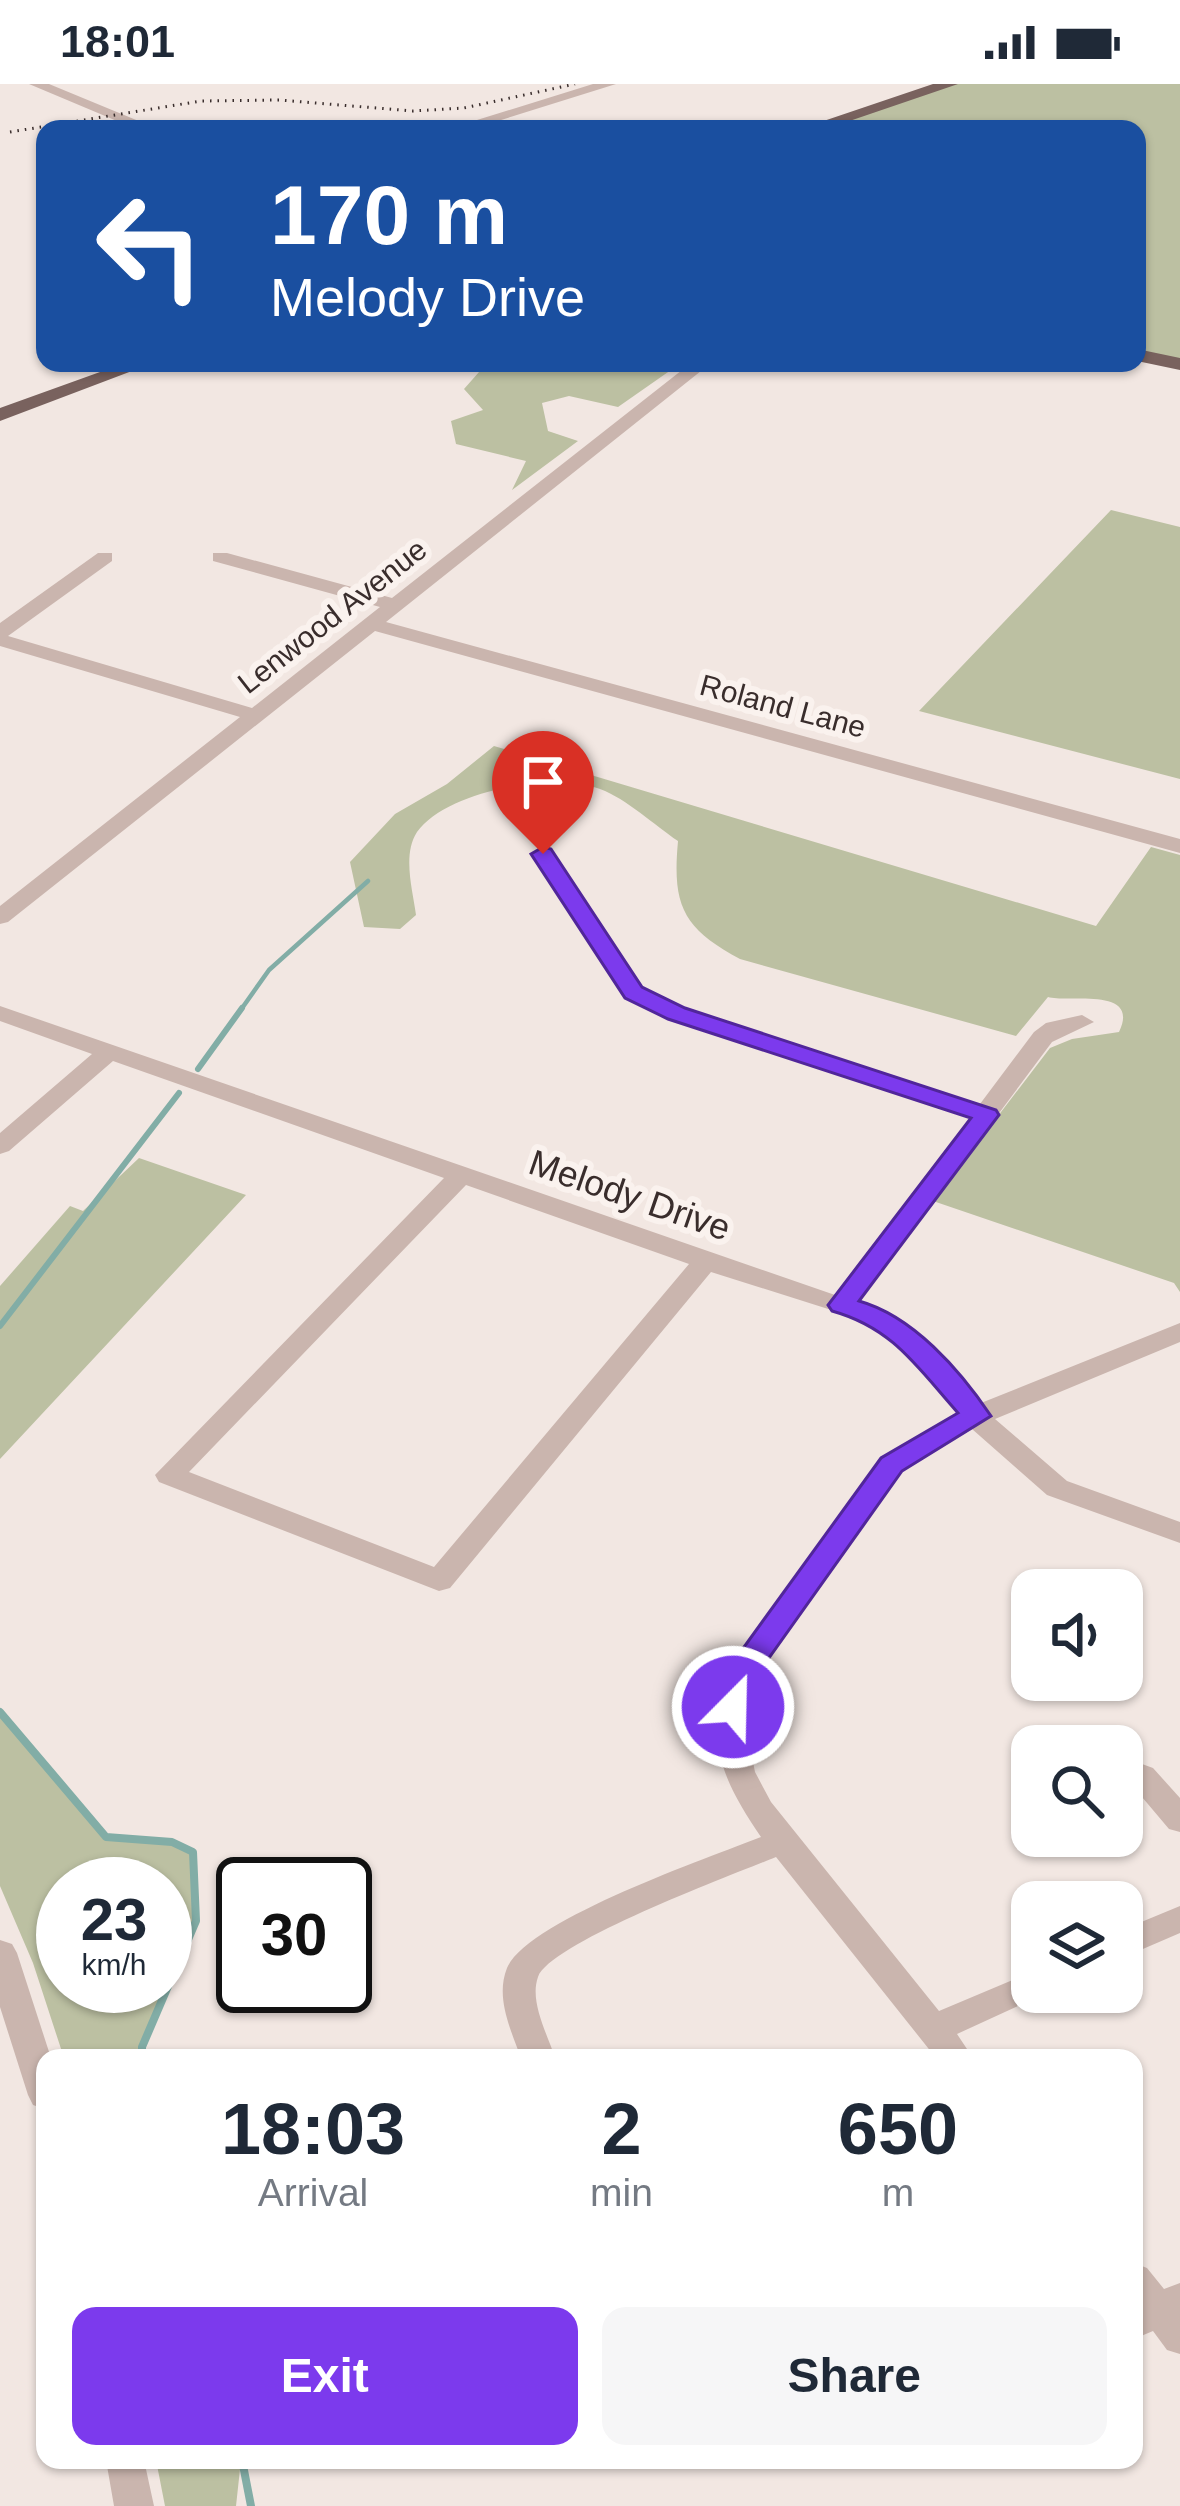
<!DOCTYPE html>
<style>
:root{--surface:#fff;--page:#f6f6f7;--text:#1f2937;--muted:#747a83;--accent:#7c3aed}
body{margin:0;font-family:Arial,sans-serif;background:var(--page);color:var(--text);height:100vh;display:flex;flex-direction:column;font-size:45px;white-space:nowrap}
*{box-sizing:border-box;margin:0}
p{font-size:39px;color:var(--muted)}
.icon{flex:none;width:66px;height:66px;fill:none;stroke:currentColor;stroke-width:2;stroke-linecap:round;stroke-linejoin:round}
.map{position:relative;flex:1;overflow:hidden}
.side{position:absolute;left:36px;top:1965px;width:1107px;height:420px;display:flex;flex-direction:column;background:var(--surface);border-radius:24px;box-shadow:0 3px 9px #0004}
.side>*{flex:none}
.top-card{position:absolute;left:36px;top:36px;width:1110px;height:252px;border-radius:24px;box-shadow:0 3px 9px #0004;background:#1a4fa0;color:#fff;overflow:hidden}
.tools{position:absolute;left:1011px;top:1485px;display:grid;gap:24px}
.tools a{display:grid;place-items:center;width:132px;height:132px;border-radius:24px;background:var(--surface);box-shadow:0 3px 9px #0004;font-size:60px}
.speed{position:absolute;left:36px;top:1773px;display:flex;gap:24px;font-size:60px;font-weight:700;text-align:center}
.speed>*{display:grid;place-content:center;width:156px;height:156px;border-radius:50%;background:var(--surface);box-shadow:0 3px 9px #0004;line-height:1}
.speed small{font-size:30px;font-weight:400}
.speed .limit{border:6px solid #111;border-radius:18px;background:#fff;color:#111}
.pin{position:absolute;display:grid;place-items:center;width:102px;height:102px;color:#fff;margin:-123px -51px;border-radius:50% 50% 50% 0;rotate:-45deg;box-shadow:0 0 12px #0007}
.pin .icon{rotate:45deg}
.me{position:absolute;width:132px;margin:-66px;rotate:23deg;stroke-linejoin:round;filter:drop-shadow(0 0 9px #0008)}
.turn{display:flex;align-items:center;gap:42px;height:252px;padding:0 36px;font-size:54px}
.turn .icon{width:156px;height:156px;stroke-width:2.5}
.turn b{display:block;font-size:84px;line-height:102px}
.eta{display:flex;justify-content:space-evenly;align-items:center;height:204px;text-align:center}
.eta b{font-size:72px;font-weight:800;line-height:84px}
.cta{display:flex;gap:24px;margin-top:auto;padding:24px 36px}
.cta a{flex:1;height:138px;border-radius:24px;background:var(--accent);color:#fff;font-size:48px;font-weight:800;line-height:138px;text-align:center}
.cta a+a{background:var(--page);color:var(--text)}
.status{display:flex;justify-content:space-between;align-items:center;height:84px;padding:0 60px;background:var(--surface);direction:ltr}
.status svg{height:33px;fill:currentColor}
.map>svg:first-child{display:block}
.green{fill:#bcc0a2;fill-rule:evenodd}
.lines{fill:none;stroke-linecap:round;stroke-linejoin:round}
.stream-far2{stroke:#82ada6;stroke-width:4.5}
.stream-far1{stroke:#82ada6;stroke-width:6}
.stream{stroke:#82ada6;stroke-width:8}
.minor{fill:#cab5ae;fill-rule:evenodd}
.major{fill:#79625e;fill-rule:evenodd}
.rail{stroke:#392d2c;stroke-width:3;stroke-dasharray:1.5 6;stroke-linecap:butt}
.route{fill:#7c3aed;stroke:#51269a;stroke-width:3}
.labels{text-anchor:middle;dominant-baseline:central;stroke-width:12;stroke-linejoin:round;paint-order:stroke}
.far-street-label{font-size:30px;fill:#392d2c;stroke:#faf2ee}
.street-label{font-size:36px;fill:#392d2c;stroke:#faf2ee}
</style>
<div class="status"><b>18:01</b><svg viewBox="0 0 49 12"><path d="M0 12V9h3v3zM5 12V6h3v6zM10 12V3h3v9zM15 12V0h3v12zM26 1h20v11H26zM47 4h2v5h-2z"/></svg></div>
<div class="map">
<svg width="1180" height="2422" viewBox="0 0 1180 2422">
<rect width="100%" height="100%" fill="#f2e7e2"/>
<path class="green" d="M950,0h230v280l-43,-9v-226h-328z
M487,279h194l-63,44 -49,-11 -27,7 6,28 30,10 -66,49 14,-29 -70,-17 -5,-23 32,-11 -19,-21z
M1111,426l69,17v252l-261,-68z
M494,662l602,180 55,-79 29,8v437l-6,-9 -241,-82 117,-153 22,-9 47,-7c22,-46 -51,-29 -71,-35l-32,39 -276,-77c-57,-31 -68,-53 -62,-118 -24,-16 -51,-42 -78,-52 -46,-17 -153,1 -183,43 -15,23 -4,59 -1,83l-16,14 -36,-2 -14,-65 45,-48 52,-30z
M139,1074l107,37 -246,264v-173l70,-80 13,5z
M0,1628l106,125 66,5 21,10 3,69 -54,126v11h-78l-31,-95 -33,-77zM165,1800v102h-102v-102z
M156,2376h85l-5,46h-71z"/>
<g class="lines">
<path class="stream-far2" d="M240,927l29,-41 99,-89"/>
<path class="stream-far1" d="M198,985l44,-61
M0,1242l179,-233"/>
<path class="stream" d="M0,1628l106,125 66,5 21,10 3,69 -54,126v11
M242,2376l9,46"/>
<path class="minor" d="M29,0h20l109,45h-22z
M593,0h23l-144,45h-24z
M691,279h20l-325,259 794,217v14l-805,-222 -367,291 -8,2v-18l240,-189 -240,-71v-23l98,-70h14v8l-104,75 244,72 128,-101 -167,-46v-8h14l165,45z
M543,762l8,2 91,139 44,21 294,96 54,-72 12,-9 36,-8 12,7 -42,20 -193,259c54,16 85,62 122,102l199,-80v19l-185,77 72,62 113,41v21l-133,-48 -75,-66 -71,43 -133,188 -14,29 -8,38 9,45 16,30 168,209 93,-39v20l12,2 -87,40 16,24h-37l-160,-201c-41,17 -225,85 -238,120 -9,25 10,58 17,81h-34c-10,-28 -26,-60 -14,-90 21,-48 201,-110 254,-131 -48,-70 -61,-114 -17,-190l137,-189 77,-45 -69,-77 -23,-15 -155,-49 -261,316 -11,3 -280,-109 -4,-7 289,-297 -331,-117 -104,90 -9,3v-21l92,-79 -92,-33v-15l835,289 135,-177 -302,-100 -43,-21 -93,-144zM466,1101l223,79 -255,303 -245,-95z
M1142,1680l11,4 27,30v34l-11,-3 -38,-45 -5,-8 5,-8z
M1180,1822v27l-58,25v-28z
M0,1856l12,4 5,9 34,105h-6v51l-12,-4 -5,-10 -28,-88z
M1134,2179l13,5 17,21 16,-6v71l-13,-4 -14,-19 -19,8z
M106,2376h38l10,46h-40z"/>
<path class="major" d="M933,0h25l-132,45h-26z
M1137,265l43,9v12l-43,-9z
M125,279h28l-153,58v-13z"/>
<path class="rail" d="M10,48l191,-31 78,-1 134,11 51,-3 111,-24"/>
</g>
<path class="route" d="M543,763l8,2 91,138 43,21 311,102 3,5 -140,186c54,15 101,69 132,115l-89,55 -133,187 -25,57h-22l-5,-8 27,-60 137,-189 77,-45c-41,-46 -65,-85 -126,-102l-4,-6 143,-187 -303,-99 -43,-21 -94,-144z"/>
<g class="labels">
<g class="far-street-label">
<text transform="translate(332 532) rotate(-38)">Lenwood Avenue</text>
<text transform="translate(783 622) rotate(15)">Roland Lane</text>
</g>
<g class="street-label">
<text transform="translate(630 1111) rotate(19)">Melody Drive</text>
</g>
</g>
</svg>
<div class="tools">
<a><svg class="icon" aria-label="sound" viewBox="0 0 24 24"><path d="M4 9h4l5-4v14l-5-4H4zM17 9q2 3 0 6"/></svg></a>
<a><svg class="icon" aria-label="search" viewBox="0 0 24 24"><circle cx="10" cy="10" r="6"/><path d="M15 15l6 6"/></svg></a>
<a><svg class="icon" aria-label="layers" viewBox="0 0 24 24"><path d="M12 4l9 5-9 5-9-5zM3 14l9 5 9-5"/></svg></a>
</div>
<div class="speed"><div>23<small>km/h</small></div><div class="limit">30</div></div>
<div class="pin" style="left:543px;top:770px;background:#d93025"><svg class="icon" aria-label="arrive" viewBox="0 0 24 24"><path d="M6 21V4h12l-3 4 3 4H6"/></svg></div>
<svg class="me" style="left:733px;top:1623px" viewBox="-20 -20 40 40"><circle r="17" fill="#7c3aed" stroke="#fff" stroke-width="3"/><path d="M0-11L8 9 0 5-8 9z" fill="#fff"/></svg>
<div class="top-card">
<div class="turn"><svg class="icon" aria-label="left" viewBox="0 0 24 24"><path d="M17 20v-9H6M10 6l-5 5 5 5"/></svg><div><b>170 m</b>Melody Drive</div></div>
</div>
<section class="side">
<div class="eta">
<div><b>18:03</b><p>Arrival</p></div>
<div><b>2</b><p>min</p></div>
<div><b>650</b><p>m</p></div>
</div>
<div class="cta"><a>Exit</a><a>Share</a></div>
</section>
</div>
